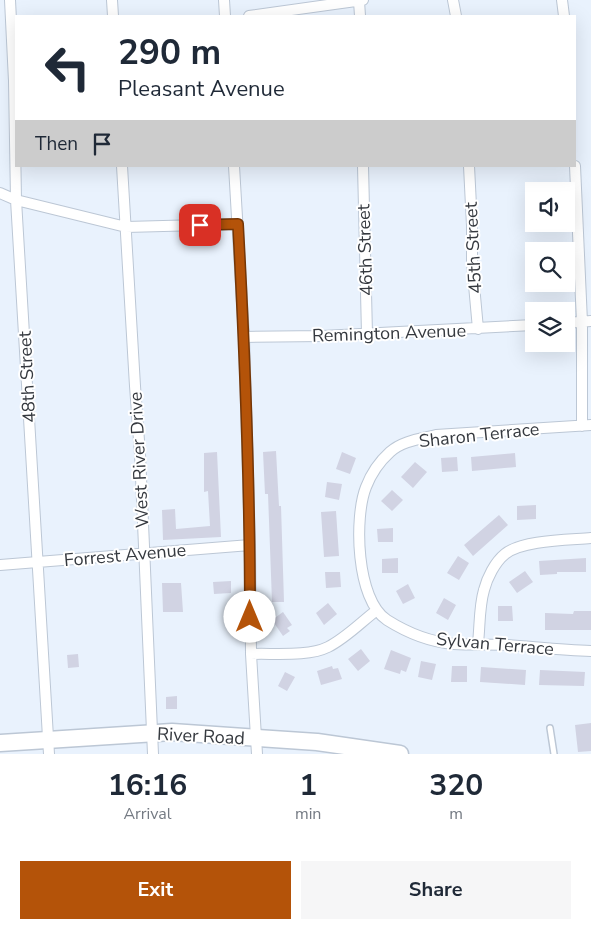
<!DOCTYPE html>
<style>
:root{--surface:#fff;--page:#f6f6f7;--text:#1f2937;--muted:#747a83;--accent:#b45309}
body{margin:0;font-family:"Nunito Sans",sans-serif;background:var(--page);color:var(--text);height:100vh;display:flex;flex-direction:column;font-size:19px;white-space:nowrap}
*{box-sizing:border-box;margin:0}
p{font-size:16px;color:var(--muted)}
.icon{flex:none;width:28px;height:28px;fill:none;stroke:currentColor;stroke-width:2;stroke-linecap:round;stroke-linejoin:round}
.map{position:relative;height:754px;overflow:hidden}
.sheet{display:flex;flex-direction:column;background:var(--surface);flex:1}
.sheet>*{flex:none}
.hud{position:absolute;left:15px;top:15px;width:561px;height:152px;border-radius:0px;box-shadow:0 5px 20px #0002;background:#fff;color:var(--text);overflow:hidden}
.buttons{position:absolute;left:525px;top:182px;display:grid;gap:10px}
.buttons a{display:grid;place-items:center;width:50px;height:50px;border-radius:0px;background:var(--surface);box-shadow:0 5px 20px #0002;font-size:25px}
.pin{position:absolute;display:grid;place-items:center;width:42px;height:42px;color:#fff;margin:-21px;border-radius:10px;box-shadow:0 2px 8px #0006}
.me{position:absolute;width:55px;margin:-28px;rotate:0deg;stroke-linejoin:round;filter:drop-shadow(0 0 4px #0008)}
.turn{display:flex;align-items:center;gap:18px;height:105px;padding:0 20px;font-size:22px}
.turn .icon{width:65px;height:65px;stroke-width:2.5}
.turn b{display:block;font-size:35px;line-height:42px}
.then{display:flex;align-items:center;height:48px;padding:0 20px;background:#0003;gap:10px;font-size:19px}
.eta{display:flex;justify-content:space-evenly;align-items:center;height:85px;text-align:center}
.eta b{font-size:30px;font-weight:700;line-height:35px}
.button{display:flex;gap:10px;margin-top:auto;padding:10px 20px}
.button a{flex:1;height:58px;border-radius:0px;background:var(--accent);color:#fff;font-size:20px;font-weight:700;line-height:58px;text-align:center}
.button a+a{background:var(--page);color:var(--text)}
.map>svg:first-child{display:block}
.building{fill:#d1d3e3}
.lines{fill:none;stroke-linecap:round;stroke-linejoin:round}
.service-casing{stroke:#bcc7d5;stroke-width:8}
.minor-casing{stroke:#bcc7d5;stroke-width:12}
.primary-casing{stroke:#bcc7d5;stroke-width:19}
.service{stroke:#fff;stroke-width:5}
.minor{stroke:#fff;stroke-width:10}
.primary{stroke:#fff;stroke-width:16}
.route-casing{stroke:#753606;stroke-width:12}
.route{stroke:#b45309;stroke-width:9}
.labels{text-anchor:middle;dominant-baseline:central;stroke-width:4;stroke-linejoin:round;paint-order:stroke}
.street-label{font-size:18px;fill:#35393f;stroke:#fff}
</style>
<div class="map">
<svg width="591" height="754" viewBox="0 0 591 754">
<rect width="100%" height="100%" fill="#e9f2fd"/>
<path class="building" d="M276,451l3,55h2l3,96h-12l-4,-108h-3l-2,-42z
M217,452l4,85 -58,3 -1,-30 13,-1 1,20 34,-3 -2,-35 -4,1v-39z
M342,452l14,6 -6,16 -14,-5z
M515,453l1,14 -44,4 -1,-14z
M457,457l1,14 -16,1 -1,-14z
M415,462l12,10 -14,16 -12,-11z
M327,482l15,2 -3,16 -14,-3z
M392,490l11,10 -11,11 -11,-10z
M536,505v14l-19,1v-14z
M336,511l3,45 -15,1 -3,-45z
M499,515l9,10 -35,31 -9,-11z
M393,528v14h-15l-1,-13z
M458,556l11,7 -10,17 -12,-7z
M398,558v15h-16v-14z
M586,558v14h-29v2l-17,1 -1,-14z
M525,571l8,11 -16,11 -8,-11z
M325,572h15l1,15 -15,1z
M231,581v12l-17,1 -1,-12z
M162,583h19l2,29h-20z
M408,584l7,14 -12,6 -7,-13z
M444,598l12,7 -8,15 -12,-7z
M328,603l9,11 -13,11 -8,-12z
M498,606h14l1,15h-15z
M574,611h17v19h-46v-17l28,1z
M283,612l9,13 -5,3 3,3 -7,5 -11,-16z
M361,649l9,12 -12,10 -10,-12z
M391,650l20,8 -5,14 -5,-2 -1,4 -16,-5z
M78,654l1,13 -11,1 -1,-13z
M421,661l15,3 -4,16 -14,-3z
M332,666l1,3 5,-1 4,11 -21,6 -4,-14z
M452,666h15v16h-16z
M481,667l45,3 -1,15 -45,-3z
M540,670l45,2 -1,14 -45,-1z
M285,672l10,5 -8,14 -9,-5z
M177,696v13h-11v-12z
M591,723v28l-13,1 -3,-27z"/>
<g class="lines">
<g class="service-casing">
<path id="service" d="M550,728l4,26"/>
</g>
<g class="minor-casing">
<path id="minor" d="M10,0l4,81 2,119 33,554
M112,0l1,16
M224,0l1,16
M453,0l3,16
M562,0l2,16
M359,1l1,15
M249,16l114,-16
M122,166l13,220 5,68 13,300
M234,166l10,171 6,208 1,109 6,100
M363,166l4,168
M469,166l3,60v37l6,66
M575,166l7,156v104
M0,193l16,7 110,27 112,-3
M566,323l25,-2
M244,337l78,-1 212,-11
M591,425l-155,10c-16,4 -34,6 -46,17 -10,9 -19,22 -24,35 -12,30 -10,113 21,133 19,12 43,22 67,24 18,1 36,0 53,1 28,2 56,5 84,6
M0,565l250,-20
M478,643c2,-17 1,-36 6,-53 3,-12 11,-28 21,-36 17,-14 64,-14 86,-16
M251,654c22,-1 57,3 77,-7 18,-9 33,-25 49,-37"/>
</g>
<g class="primary-casing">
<path id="primary" d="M0,743l172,-11 145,10 83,12"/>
</g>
<use href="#service" class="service"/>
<use href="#minor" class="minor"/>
<use href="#primary" class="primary"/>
</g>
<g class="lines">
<g class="route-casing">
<path id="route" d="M200,225l38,-1c7,131 12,262 12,393"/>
</g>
<use href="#route" class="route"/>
</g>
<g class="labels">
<g class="street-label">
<text transform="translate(473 248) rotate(-93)">45th Street</text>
<text transform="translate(365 250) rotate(-92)">46th Street</text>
<text transform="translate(389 333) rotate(-2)">Remington Avenue</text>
<text transform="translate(27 377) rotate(-93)">48th Street</text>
<text transform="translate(479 435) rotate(-6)">Sharon Terrace</text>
<text transform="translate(139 460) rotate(-93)">West River Drive</text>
<text transform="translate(125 555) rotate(-5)">Forrest Avenue</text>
<text transform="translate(495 644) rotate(5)">Sylvan Terrace</text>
<text transform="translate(201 736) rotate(3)">River Road</text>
</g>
</g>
</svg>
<div class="buttons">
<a><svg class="icon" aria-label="sound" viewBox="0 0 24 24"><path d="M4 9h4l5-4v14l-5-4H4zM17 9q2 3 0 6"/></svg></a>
<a><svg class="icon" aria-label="search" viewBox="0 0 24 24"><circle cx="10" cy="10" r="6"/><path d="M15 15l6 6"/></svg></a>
<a><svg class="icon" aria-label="layers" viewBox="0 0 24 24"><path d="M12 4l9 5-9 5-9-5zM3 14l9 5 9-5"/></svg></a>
</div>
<div class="pin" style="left:200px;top:225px;background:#d93025"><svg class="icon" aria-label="arrive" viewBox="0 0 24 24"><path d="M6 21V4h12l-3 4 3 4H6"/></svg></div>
<svg class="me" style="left:250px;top:617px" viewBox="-20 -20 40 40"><circle r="19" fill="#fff"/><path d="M0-13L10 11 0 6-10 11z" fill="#b45309"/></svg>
<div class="hud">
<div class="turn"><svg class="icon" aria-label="left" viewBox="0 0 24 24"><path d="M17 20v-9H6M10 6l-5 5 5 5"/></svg><div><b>290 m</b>Pleasant Avenue</div></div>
<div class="then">Then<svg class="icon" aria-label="arrive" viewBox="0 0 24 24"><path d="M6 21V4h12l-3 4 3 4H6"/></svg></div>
</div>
</div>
<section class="sheet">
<div class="eta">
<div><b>16:16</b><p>Arrival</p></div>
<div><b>1</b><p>min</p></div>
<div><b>320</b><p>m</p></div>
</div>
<div class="button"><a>Exit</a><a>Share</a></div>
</section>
